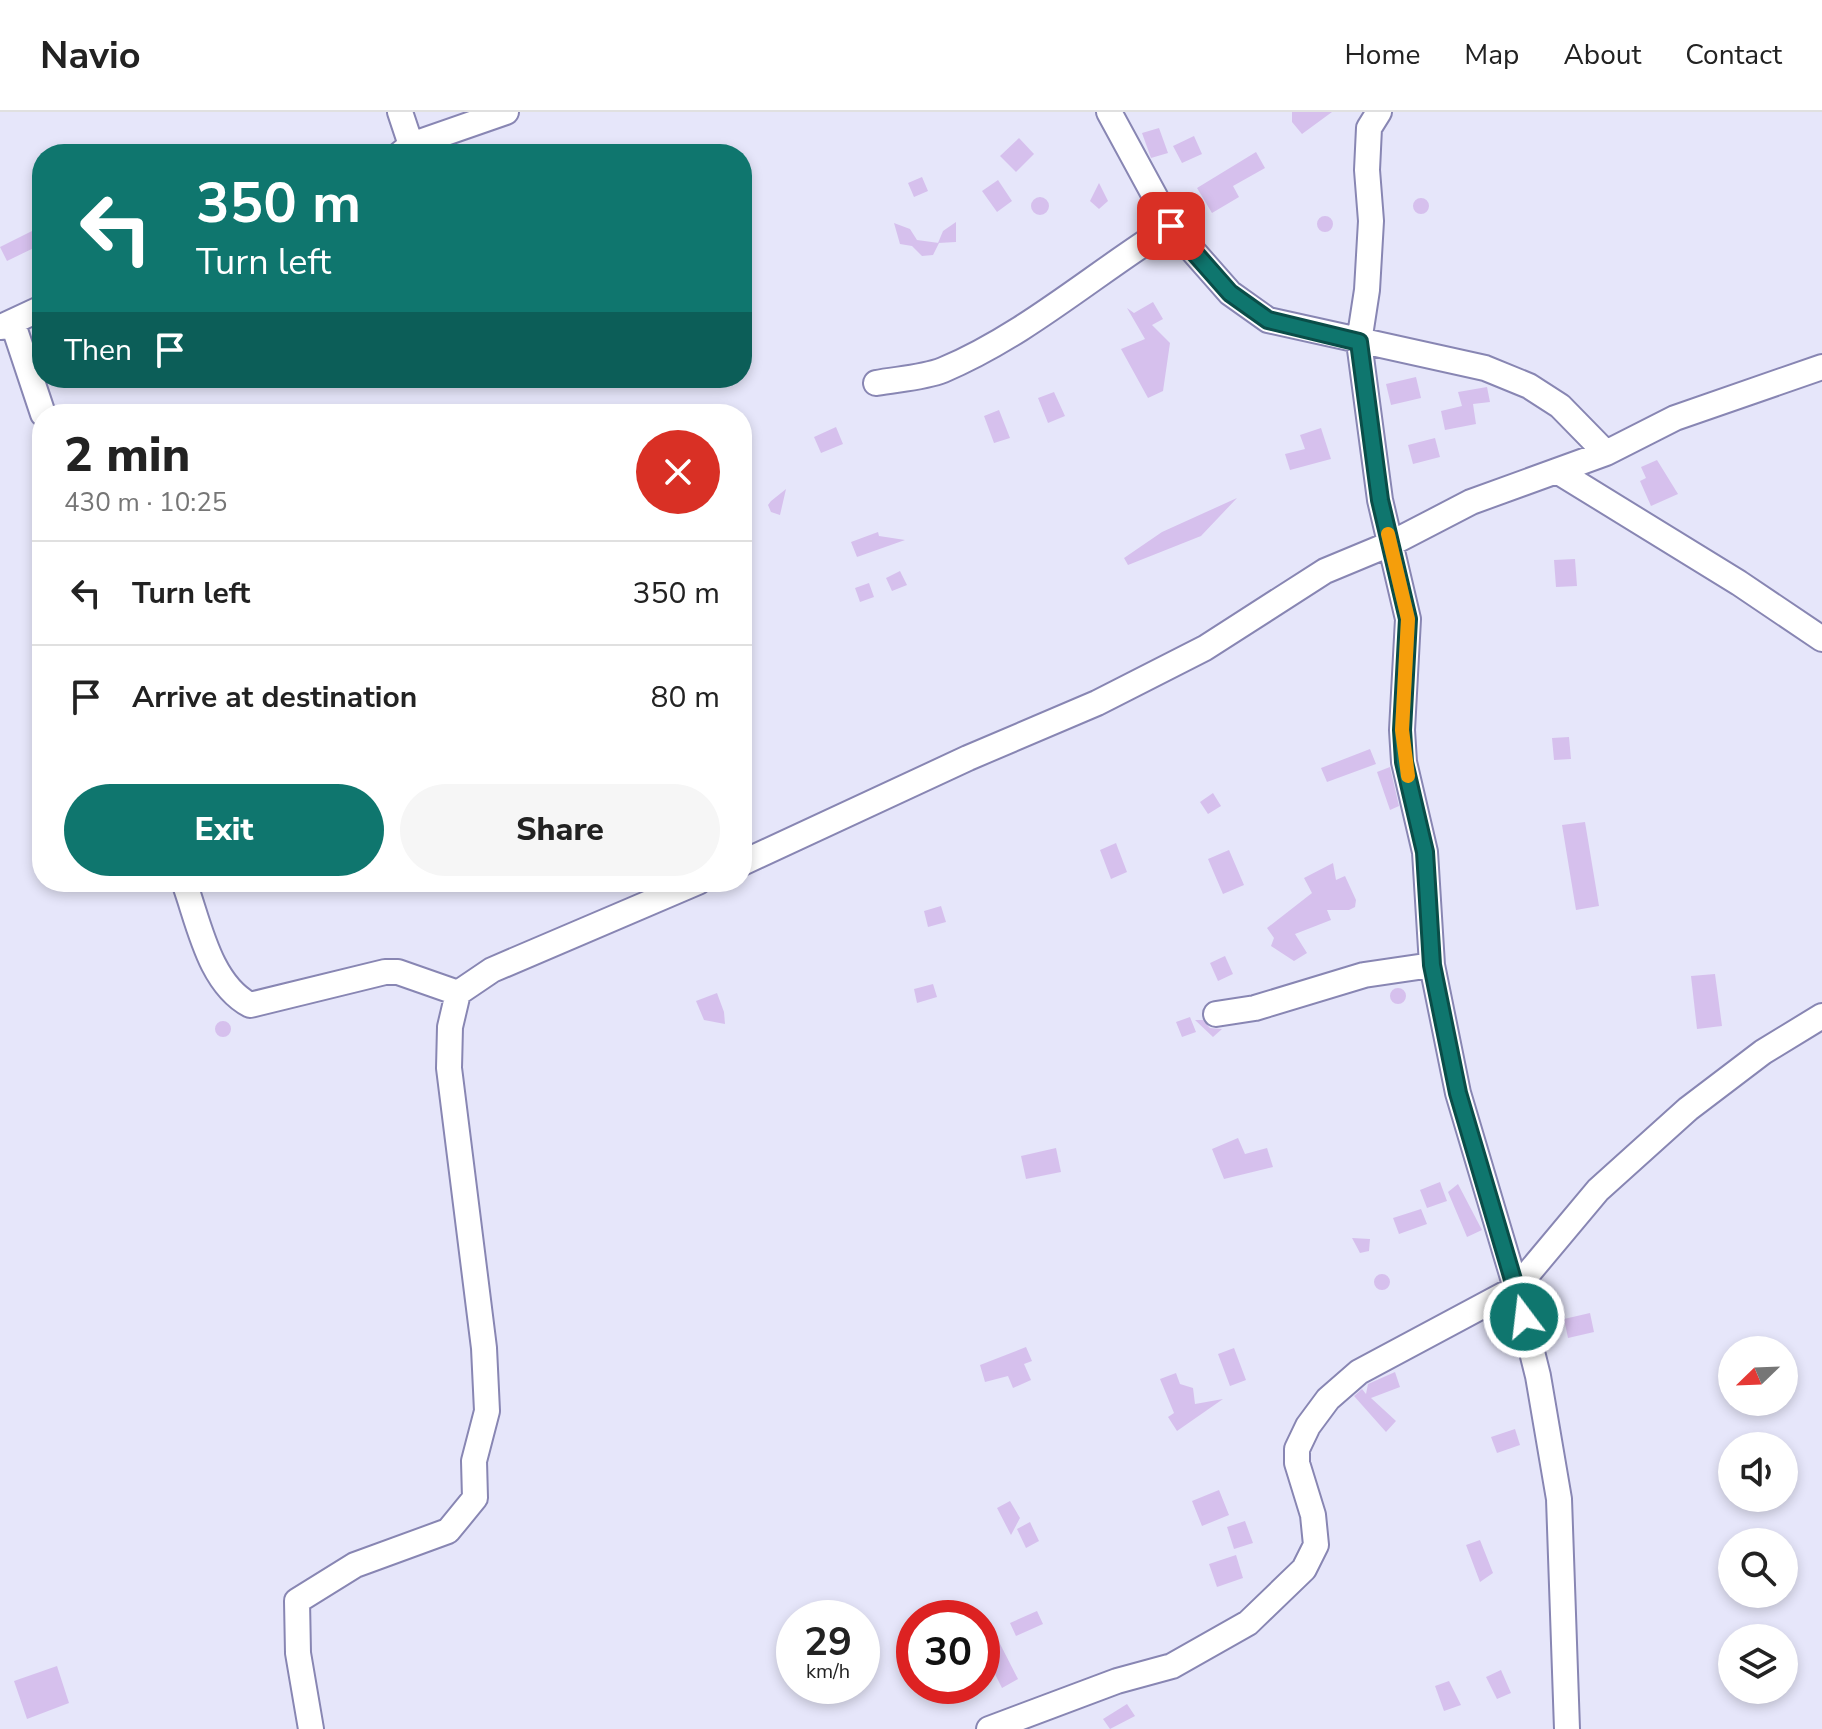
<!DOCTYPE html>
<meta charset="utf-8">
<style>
:root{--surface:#fff;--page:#f6f6f6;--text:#222;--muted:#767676;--line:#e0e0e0;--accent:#0f766e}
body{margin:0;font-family:"Nunito Sans",sans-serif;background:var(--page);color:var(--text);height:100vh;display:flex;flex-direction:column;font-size:30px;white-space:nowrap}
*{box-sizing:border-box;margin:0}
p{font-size:26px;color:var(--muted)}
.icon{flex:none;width:44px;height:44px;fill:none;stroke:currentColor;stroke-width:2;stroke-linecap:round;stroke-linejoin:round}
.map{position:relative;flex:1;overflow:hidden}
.panel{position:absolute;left:32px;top:292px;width:720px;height:488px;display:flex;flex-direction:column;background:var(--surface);border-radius:32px;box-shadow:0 4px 12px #0003}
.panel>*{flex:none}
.guide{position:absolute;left:32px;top:32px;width:720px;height:244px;border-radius:32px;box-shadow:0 4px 12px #0003;background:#0f766e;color:#fff;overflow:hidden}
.needle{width:52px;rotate:247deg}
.fabs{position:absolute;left:1718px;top:1224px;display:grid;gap:16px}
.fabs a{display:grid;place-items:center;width:80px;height:80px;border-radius:50%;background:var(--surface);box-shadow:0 4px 12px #0003;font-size:40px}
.speed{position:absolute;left:776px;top:1488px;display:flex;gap:16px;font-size:40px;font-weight:700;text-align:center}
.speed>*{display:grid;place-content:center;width:104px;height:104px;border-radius:50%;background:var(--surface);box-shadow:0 4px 12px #0003;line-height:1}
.speed small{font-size:20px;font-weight:400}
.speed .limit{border:12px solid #d22;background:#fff;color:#111}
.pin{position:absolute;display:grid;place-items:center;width:68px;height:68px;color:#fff;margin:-34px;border-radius:16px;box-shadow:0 4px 12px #0006}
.me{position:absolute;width:88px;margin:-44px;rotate:345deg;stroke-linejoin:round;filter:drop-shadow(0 0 6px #0008)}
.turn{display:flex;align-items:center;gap:28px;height:168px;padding:0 32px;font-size:36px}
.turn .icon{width:104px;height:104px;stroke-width:2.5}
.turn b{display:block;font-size:56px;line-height:68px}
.then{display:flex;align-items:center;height:76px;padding:0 32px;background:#0003;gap:16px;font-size:30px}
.round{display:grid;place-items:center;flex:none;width:84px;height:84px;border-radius:42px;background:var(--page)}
.headline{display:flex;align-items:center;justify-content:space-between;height:136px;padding:0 32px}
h1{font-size:48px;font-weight:800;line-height:60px}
.cta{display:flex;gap:16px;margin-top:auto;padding:16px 32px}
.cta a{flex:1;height:92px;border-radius:48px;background:var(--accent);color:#fff;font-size:32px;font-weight:800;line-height:92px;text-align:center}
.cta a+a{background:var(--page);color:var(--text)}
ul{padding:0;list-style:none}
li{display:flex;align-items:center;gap:24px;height:104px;padding:0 32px;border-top:2px solid var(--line)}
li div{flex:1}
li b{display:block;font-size:30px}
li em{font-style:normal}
header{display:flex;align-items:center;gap:48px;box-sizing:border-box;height:112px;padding:0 40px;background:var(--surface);border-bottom:2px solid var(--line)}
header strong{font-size:38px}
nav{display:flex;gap:44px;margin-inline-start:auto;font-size:28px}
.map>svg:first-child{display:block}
.building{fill:#d6c0ed}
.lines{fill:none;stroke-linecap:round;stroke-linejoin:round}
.minor-casing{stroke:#8886b3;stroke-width:28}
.minor{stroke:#fff;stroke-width:24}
.route-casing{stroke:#0a4d48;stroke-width:20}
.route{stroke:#0f766e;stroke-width:14}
.slow{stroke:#f59e0b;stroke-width:14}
</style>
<header>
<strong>Navio</strong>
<nav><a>Home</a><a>Map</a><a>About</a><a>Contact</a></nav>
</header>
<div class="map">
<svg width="1822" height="1617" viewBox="0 0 1822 1617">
<rect width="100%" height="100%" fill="#e6e6fa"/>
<path class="building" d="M1292,0h40l-30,22 -10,-12z
M1159,16l9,25 -17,5 -9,-25z
M1194,24l8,18 -20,9 -9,-17z
M1019,26l15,16 -18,18 -16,-16z
M1256,40l9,16 -32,18 6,11 -27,16 -15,-25z
M922,65l6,14 -14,6 -6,-14z
M998,68l14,21 -15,11 -15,-21z
M1099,71l9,18 -9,8 -9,-8z
M1031 94a9 9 0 1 1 18 0a9 9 0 1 1-18 0Z
M1413 94a8 8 0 1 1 16 0a8 8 0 1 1-16 0Z
M1317 112a8 8 0 1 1 16 0a8 8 0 1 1-16 0Z
M956,110v20l-18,1 5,-12z
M894,111l16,6 7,11 22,3 -6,12 -11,1 -10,-10 -12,-2z
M42,114v18l-35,17 -7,-14z
M1153,190l10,17 -11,6 18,18 -7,48 -15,7 -27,-49 24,-10 -18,-31 7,5z
M1416,265l5,21 -30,7 -5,-21z
M1487,275l3,15 -17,2 3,20 -31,6 -4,-19 21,-5 -4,-14z
M1054,280l11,24 -17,7 -10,-25z
M999,298l11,28 -16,5 -10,-27z
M836,315l7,17 -22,9 -7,-16z
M1321,316l10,31 -41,11 -5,-16 20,-5 -5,-14z
M1435,326l5,19 -27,7 -5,-19z
M1657,348l21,34 -27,12 -11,-25 6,-3 -5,-11z
M786,377l-6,26 -9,-3 -3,-7 3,-4z
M1237,386l-36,38 -73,29 -4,-7 38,-26z
M878,420l1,4 26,4 -48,17 -6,-15z
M1575,447l2,27 -21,1 -2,-27z
M900,459l7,14 -15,6 -6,-13z
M869,471l5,14 -14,5 -5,-14z
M1569,625l2,22 -17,1 -2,-22z
M1370,637l6,15 -49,18 -6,-14z
M1390,655l9,39 -9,4 -13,-38z
M1213,681l8,13 -13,8 -8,-12z
M1585,710l14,84 -23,4 -14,-85z
M1116,731l11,29 -16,7 -11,-29z
M1229,738l15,35 -21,9 -15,-35z
M1333,751l3,17 9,-4 11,24 -1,7 -6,3h-22l4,10 -36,14 12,19 -13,8 -23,-15 3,-8 -7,-10 45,-35 -8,-15z
M941,794l5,16 -18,5 -4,-16z
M1225,844l8,18 -15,7 -8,-18z
M1715,862l7,52 -25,3 -6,-53z
M933,872l4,13 -20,6 -3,-14z
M1390 884a8 8 0 1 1 16 0a8 8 0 1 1-16 0Z
M717,881l7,19 1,12 -21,-4 -8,-19z
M1190,905l6,15 -14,5 -6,-15z
M1195,908h8l7,8 12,1 -9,8z
M215 917a8 8 0 1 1 16 0a8 8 0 1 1-16 0Z
M1238,1026l7,16 22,-6 6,19 -49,12 -12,-30z
M1056,1036l5,24 -35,7 -5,-23z
M1440,1070l7,19 -20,7 -7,-18z
M1458,1072l24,46 -15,7 -19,-45z
M1421,1097l6,15 -28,10 -6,-16z
M1352,1126l18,1 -1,12 -9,2z
M1374 1170a8 8 0 1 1 16 0a8 8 0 1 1-16 0Z
M1590,1201l4,19 -26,6 -4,-19z
M1026,1235l6,14 -8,3 7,16 -18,8 -5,-12 -23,6 -5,-17z
M1234,1236l12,32 -16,6 -12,-32z
M1395,1260l5,15 -29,11 25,23 -10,11 -32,-36 8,-7 4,5 2,-10z
M1176,1261l4,11 13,4 2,16 28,-5 -46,32 -9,-14 6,-4 -14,-34z
M1515,1317l5,16 -23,8 -6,-16z
M1219,1378l10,25 -27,11 -10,-25z
M1010,1389l10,17 -9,17 -14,-27z
M1245,1409l8,22 -19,6 -7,-22z
M1030,1410l9,19 -13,7 -9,-19z
M1480,1428l13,33 -13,9 -14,-37z
M1236,1443l7,23 -26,9 -8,-23z
M1037,1499l6,13 -27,12 -6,-13z
M998,1528l20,39 -16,9 -9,-18z
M57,1554l12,37 -42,16 -13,-38z
M1501,1558l10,23 -14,6 -11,-22z
M1449,1569l12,24 -17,6 -9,-25z
M1127,1592l8,12 -25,13 -7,-10z"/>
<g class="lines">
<g class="minor-casing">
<path id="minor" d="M400,0l11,33
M1109,0l62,114 59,67 38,27 217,48 44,18 31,20 46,47
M1379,0l-10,16 -2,42 4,51 -4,69 -8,52 21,158 28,119 -6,111 2,32 21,90 7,113 26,128 58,195 22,88 21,123 8,230
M400,42l11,-9 95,-33
M13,212l30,90
M1,215l41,-19
M876,271c21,-4 47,-5 67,-13 83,-35 152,-97 228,-144
M1557,359l182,112 83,56
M742,751l226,-105 129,-55 108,-55 120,-77 65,-27 81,-42 135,-49 69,-35 147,-51
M184,770c15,41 25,101 66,123l135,-33h13l60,21
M1216,902l39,-6 109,-33 68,-10
M311,1617l-13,-76 -1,-52 58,-36 93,-34 27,-33 -1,-37 13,-50 -3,-63 -35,-280 1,-41 8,-34 34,-23 206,-88
M989,1617l128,-48 55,-15 76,-43 56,-54 12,-24 -3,-30 -16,-52v-14l11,-23 20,-27 31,-27 157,-84 82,-98 90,-81 75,-57 59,-36"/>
</g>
<use href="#minor" class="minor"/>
</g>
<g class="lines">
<g class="route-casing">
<path id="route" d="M1171,114l59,67 38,27 91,22 21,158 28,119 -6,111 2,32 21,90 7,113 26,128 66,224"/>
</g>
<use href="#route" class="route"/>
<path class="slow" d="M1388,422l20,85 -6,111 6,46"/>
</g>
</svg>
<div class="fabs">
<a><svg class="needle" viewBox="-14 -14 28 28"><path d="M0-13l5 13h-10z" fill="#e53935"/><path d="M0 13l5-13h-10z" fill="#767676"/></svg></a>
<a><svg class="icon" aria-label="sound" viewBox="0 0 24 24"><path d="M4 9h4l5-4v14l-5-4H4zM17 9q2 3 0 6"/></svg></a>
<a><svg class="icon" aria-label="search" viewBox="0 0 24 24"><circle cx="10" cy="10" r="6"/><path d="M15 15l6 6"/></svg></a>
<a><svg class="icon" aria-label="layers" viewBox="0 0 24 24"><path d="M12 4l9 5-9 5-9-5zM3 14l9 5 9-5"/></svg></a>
</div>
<div class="speed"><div>29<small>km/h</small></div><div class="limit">30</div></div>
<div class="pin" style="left:1171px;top:114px;background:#d93025"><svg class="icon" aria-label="arrive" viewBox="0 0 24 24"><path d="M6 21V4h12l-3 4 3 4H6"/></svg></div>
<svg class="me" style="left:1524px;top:1205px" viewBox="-20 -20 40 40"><circle r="17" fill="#0f766e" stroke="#fff" stroke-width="3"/><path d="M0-11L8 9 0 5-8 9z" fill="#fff"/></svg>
<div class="guide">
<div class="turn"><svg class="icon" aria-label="left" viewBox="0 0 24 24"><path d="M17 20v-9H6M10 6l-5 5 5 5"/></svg><div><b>350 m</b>Turn left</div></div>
<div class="then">Then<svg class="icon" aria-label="arrive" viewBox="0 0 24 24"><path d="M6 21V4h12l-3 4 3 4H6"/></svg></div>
</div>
<section class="panel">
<div class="headline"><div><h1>2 min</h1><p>430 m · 10:25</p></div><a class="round" style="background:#d93025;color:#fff"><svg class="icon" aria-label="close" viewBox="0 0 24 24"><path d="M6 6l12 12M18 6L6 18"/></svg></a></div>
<ul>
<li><svg class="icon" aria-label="left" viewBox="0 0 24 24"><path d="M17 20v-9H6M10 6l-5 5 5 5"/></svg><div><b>Turn left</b></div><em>350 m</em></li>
<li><svg class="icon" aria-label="arrive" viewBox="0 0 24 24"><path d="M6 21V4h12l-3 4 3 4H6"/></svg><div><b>Arrive at destination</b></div><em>80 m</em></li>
</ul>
<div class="cta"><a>Exit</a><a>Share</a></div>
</section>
</div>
